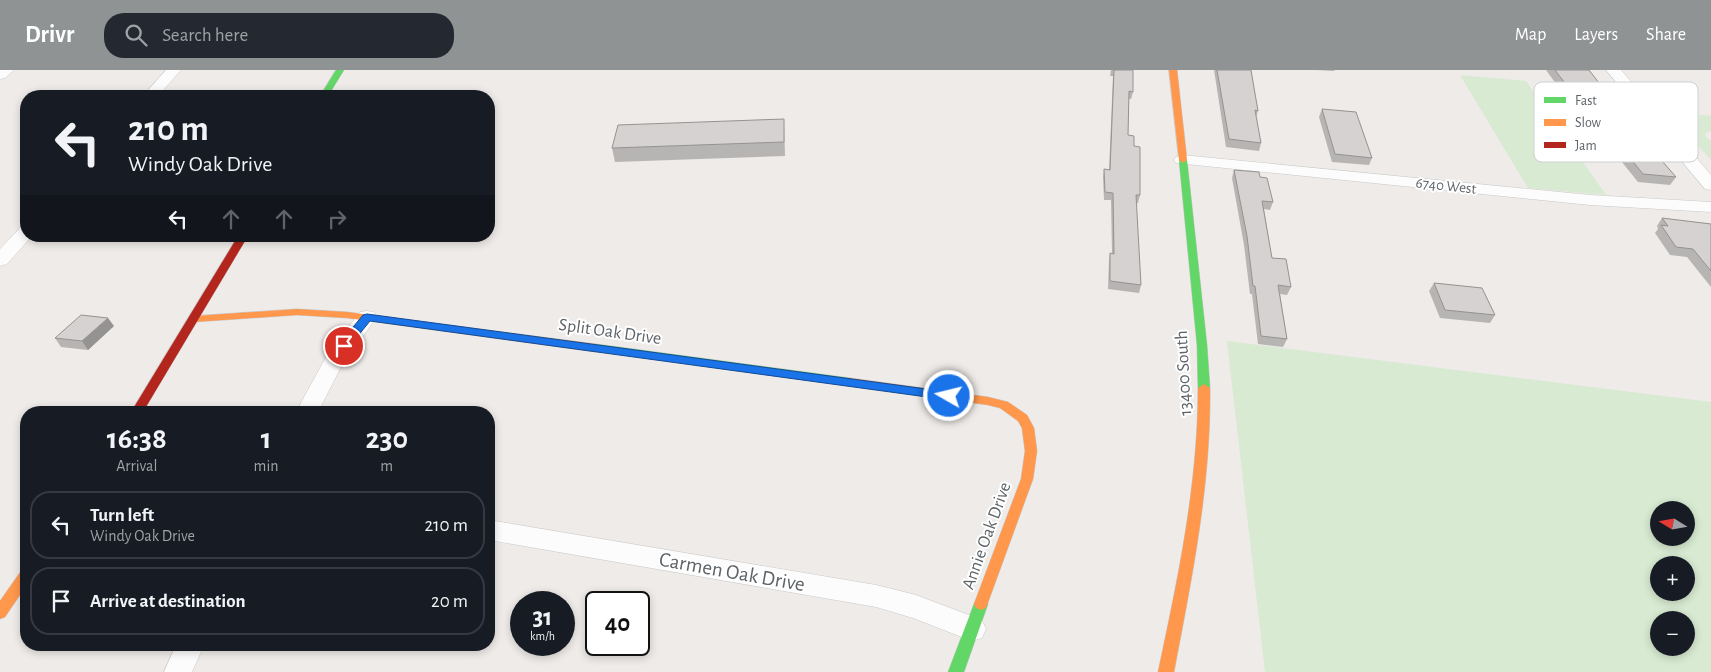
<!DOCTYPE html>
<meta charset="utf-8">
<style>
:root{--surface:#171b24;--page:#242831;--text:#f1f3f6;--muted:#9ea1a6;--line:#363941;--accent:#909394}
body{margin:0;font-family:"Alegreya Sans",sans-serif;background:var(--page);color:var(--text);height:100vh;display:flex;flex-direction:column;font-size:19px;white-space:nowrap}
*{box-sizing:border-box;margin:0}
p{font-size:16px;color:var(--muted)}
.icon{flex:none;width:28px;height:28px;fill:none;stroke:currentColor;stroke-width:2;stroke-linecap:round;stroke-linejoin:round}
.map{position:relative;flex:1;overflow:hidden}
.details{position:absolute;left:20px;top:336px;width:475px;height:245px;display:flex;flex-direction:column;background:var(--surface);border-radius:20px;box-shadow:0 2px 8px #0003}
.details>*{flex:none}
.banner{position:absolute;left:20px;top:20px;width:475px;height:152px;border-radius:20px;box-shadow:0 2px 8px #0003;background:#171b24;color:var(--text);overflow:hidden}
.needle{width:32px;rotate:281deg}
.tools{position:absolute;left:1650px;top:431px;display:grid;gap:10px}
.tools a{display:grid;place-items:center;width:45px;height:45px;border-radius:50%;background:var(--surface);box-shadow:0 2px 8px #0003;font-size:25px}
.speed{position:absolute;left:510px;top:521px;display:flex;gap:10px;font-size:25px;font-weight:700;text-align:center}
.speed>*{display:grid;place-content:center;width:65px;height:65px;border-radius:50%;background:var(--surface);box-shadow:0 2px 8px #0003;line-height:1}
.speed small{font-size:12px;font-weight:400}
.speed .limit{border:2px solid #111;border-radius:8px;background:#fff;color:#111}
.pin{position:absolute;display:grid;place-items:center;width:42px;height:42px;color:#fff;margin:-21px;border:2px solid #fff;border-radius:50%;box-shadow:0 1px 5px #0007}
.me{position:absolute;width:55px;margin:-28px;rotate:278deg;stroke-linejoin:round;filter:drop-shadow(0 0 4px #0008)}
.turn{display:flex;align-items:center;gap:18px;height:105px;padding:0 25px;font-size:22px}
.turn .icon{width:65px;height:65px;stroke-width:2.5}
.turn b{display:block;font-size:35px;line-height:42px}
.lanes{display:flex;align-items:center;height:48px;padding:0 25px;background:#0003;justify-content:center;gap:25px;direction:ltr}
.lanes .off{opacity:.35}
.eta{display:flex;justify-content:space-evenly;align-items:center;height:85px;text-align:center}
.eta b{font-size:30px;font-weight:700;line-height:35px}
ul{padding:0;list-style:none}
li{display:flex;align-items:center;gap:15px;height:68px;margin:0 10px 8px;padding:0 15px;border:2px solid var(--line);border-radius:20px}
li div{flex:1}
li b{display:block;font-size:19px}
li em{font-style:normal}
header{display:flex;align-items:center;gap:30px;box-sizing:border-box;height:70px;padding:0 25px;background:var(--accent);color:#fff}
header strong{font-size:24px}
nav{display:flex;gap:28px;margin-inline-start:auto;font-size:18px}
.search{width:350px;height:45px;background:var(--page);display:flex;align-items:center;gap:12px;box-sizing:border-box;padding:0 18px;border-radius:20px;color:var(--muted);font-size:19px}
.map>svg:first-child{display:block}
.green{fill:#d8ead2;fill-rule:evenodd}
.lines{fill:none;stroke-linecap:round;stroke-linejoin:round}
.street-casing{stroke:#c9c9c9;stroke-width:1}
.fast-casing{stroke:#c9c9c9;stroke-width:1}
.slow-casing{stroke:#c9c9c9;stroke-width:1}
.jam-casing{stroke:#c9c9c9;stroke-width:1}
.street{fill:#fcfcfc;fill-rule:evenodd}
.fast{fill:#63d668;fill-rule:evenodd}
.slow{fill:#ff974d;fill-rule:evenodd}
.jam{fill:#b3261e;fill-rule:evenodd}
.wall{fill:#b7b5b4}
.shaded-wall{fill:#959392}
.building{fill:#d5d2d1;stroke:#959392}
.route{fill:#1a73e8;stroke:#114b97}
.labels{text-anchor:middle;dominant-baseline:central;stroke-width:4;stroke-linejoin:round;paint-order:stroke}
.far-street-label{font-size:15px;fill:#5d6367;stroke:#fff}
.street-label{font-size:18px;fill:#5d6367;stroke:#fff}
.near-street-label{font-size:21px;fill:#5d6367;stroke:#fff}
.key{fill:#fff;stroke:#ced0d1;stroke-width:1}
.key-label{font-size:14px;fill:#5d6367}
</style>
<header>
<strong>Drivr</strong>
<div class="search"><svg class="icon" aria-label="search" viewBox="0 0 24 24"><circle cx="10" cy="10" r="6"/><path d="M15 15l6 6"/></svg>Search here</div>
<nav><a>Map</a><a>Layers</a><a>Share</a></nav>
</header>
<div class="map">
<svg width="1711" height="602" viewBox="0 0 1711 602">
<rect width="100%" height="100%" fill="#eeebe8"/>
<path class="green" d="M1460,5l66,6 80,114 -78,-7z
M1662,35l22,2 7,7 20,2v15l-6,2 1,4 5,4v19z
M1227,271l484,61v270h-446zM1659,440h27v28h-27zM1659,495h27v27h-27zM1659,550h27v28h-27z"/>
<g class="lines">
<g class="street-casing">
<path id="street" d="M0,0h14l-9,8 -5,1z
M166,0h15l-23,26h-15z
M1606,0h15l90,105v15l-6,-1z
M1182,85l408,40 121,7v10l-121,-7 -414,-42 -2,-3 2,-3z
M26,157v9h6l-25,28 -7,2v-17l20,-21z
M367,241l7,1 3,5 -34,46 -25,49h-22l31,-57 33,-43z
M489,450l387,65 40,10 66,25 4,9 -4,9 -10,3 -59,-23 -37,-11 -387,-67z
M176,575h28l-12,27h-28z"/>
</g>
<g class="fast-casing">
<path id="fast" d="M336,0h8l-16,26h-8z
M1183,87l4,3 20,185 3,43 -6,4 -6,-4 -1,-43 -18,-185z
M596,274l254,34 6,4 -6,4 -258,-35 -1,-3z
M981,528l5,2 2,4 -24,68h-16l26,-68 2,-4z"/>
</g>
<g class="slow-casing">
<path id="slow" d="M1169,0h8l10,90 -4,3 -4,-3z
M297,239l50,3 249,32 5,4 -5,4 -249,-34 -50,-3 -103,7 -5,-3 5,-3z
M850,308l138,19 20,5 19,13 7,13 3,23 -4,28 -47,129 -5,2 -5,-2 -2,-4 47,-125 4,-28 -3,-23 -4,-7 -18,-13 -12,-3 -142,-20 -2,-3 2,-3z
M1204,314l6,4c1,97 -18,189 -36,284h-16c20,-94 40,-187 40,-284z
M26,499v17l-21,31 -5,2v-18l21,-30z"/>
</g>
<g class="jam-casing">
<path id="jam" d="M238,166h10l-105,176h-12z"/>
</g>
<use href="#street" class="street"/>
<use href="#fast" class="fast"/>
<use href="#slow" class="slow"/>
<use href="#jam" class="jam"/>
</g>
<path class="wall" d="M1111,0h22v22l-2,7h-2l-1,36 12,60 -2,8h-2l5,82 -2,8 -31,-4 1,-28 1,-8h2l-1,-53h-7l-1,-23 1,-8 5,1 4,-94h-3z
M1214,0h37l7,41 -2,6 5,26 -2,8 -33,-4z
M1315,0h20l-1,1z
M1546,0h43l47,61 40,46 -6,8 -32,-3 -25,-31 -8,-1 -35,-51h-3z
M1322,39l50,49 -3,7 -37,-3 -13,-45z
M784,49l1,37 -170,6 -3,-14z
M1234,100l39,32 -3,8 -6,-1 8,49 19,29 -4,8 -7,-1 7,45 -4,8 -25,-3 -6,-50h-2l-6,-49 -12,-67z
M1662,148l49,6v63l-24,-30 -17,-2 -15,-22 3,-4 -1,-3z
M1434,213l61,32 -5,8 -50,-5 -11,-27z
M114,256l-26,24 -27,-3 -6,-9z"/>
<path class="shaded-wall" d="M108,248l6,8 -26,24 -6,-9z"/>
<path class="building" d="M1114,0h19v22l-4,-1 -1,44 6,1v10l6,1v48h-4l5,90 -31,-4v-28l4,1 -1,-61 -8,-1 -1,-23 6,1z
M1217,0h34l7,41 -3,-1 6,33 -32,-4z
M1555,0h34l47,61 40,46 -33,-3 -25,-31 -8,-1 -36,-50 -3,-1z
M1322,39l34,3 16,46 -37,-4z
M784,49v23l-172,6 6,-23z
M1234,100l25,2 1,5 7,1 6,24 -11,-1 10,57 14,1 5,28 -13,-2 9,54 -26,-3 -6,-50h-2l-6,-50z
M1662,148l49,6v47l-18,-22 -17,-2 -15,-22 7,1z
M1434,213l48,5 13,27 -50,-5z
M81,245l27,3 -26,23 -27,-3z"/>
<path class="route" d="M367,244l582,78 6,4 -6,4 -579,-79 -22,27h-8l-2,-2 2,-3 23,-28z"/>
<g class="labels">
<g class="far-street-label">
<text transform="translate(1446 116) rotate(6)">6740 West</text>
</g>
<g class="street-label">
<text transform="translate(610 262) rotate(8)">Split Oak Drive</text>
<text transform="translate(1184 303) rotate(-93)">13400 South</text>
<text transform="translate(987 466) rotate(-70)">Annie Oak Drive</text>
</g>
<g class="near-street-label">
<text transform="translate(732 502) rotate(10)">Carmen Oak Drive</text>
</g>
</g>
<rect x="1534" y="12" width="164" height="80" rx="8" class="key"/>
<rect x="1544" y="27" width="22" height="6" fill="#63d668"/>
<rect x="1544" y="49" width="22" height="7" fill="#ff974d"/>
<rect x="1544" y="72" width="22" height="6" fill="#b3261e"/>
<g class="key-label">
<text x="1575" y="35">Fast</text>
<text x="1575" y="57">Slow</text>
<text x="1575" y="80">Jam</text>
</g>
</svg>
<div class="tools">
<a><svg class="needle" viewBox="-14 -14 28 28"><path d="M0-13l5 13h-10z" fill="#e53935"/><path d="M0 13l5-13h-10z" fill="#9ea1a6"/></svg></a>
<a>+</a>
<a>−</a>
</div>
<div class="speed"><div>31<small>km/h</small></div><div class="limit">40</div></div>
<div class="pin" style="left:344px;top:276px;background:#d93025"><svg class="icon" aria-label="arrive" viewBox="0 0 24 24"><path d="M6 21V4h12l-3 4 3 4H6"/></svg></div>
<svg class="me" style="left:949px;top:326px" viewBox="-20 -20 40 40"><circle r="17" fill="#1a73e8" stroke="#fff" stroke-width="3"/><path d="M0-11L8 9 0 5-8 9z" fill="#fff"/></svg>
<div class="banner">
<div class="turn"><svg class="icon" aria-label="left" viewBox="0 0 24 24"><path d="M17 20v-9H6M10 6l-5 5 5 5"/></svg><div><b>210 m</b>Windy Oak Drive</div></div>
<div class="lanes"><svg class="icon" aria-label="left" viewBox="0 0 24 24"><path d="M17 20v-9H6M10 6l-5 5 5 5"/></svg><svg class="icon off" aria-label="ahead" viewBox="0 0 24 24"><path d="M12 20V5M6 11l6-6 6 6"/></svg><svg class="icon off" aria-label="ahead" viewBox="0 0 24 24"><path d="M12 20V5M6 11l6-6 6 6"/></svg><svg class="icon off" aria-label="right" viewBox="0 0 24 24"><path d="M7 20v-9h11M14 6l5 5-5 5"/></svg></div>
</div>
<section class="details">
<div class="eta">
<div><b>16:38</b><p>Arrival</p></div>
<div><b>1</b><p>min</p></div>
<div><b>230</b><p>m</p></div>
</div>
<ul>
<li><svg class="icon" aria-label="left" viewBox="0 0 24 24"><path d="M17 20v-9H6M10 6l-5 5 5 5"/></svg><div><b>Turn left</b><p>Windy Oak Drive</p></div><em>210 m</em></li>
<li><svg class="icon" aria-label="arrive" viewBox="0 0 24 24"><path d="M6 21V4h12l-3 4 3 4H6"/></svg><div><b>Arrive at destination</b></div><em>20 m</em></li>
</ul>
</section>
</div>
